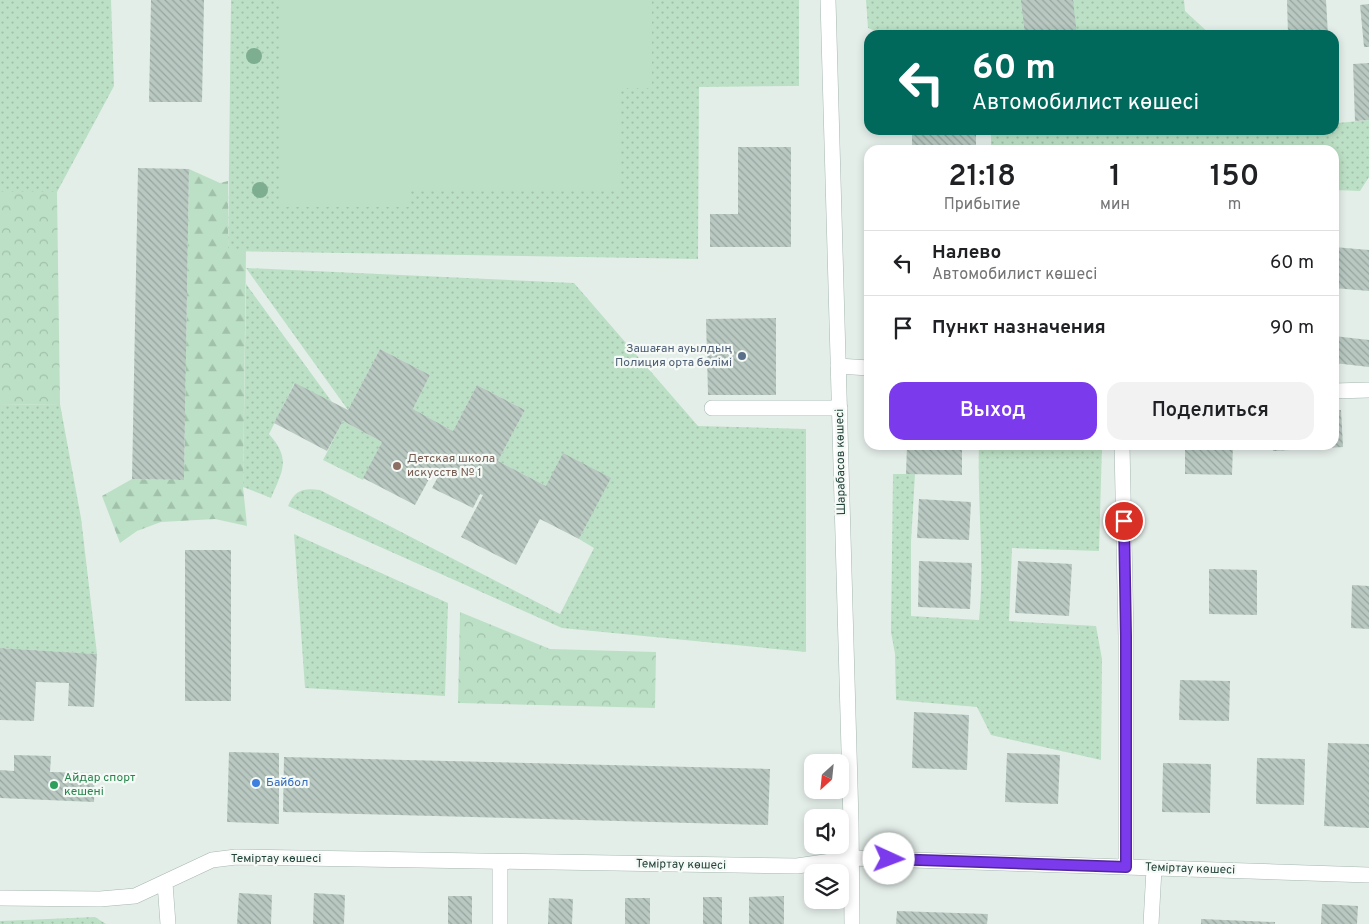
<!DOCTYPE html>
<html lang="ru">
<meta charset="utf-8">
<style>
:root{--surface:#fff;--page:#f2f2f2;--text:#202124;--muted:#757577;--line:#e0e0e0;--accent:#7c3aed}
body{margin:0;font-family:Overpass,sans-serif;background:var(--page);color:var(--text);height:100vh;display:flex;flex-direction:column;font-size:19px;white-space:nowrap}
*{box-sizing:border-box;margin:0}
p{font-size:16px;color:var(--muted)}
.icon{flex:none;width:28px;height:28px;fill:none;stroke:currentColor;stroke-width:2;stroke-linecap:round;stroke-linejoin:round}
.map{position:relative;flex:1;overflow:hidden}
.side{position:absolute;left:864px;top:145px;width:475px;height:305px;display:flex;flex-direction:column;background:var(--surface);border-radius:15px;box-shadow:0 2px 8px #0003}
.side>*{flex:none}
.hud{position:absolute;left:864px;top:30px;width:475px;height:105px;border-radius:15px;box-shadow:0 2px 8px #0003;background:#00695c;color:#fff;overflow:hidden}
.needle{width:32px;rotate:207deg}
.buttons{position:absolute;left:804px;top:754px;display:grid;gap:10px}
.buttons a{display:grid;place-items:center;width:45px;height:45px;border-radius:10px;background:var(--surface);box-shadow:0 2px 8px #0003;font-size:25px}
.pin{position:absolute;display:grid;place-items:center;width:42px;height:42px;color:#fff;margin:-21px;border:2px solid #fff;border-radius:50%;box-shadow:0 1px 5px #0007}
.me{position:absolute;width:55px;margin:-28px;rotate:92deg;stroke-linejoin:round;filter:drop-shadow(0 0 4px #0008)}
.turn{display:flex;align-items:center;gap:18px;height:105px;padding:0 25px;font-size:22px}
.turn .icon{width:65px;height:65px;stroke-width:2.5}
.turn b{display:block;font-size:35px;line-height:42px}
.eta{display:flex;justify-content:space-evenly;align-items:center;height:85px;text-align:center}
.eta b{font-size:30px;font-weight:600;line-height:35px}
.action{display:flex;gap:10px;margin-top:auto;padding:10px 25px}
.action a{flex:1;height:58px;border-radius:15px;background:var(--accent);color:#fff;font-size:20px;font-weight:600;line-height:58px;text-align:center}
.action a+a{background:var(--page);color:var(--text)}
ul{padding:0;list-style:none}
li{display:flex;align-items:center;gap:15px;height:65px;padding:0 25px;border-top:1px solid var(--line)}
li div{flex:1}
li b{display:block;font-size:19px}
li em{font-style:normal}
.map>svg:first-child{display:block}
.grass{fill:url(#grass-dots)}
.forest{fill:url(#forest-firs)}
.park{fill:url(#park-crowns)}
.pitch{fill:#bce0c5}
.building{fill:url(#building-back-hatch)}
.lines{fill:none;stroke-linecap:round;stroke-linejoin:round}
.minor-casing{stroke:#a6b7b0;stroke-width:16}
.minor{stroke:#fff;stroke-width:15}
.tree{fill:#7eae90}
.route-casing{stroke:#51269a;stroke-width:12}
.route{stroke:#7c3aed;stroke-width:9}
.service-dot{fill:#5c6f8a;stroke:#f5faf7;stroke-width:2}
.education-dot{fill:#8d6e63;stroke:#f5faf7;stroke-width:2}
.shop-dot{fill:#3f7fe0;stroke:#f5faf7;stroke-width:2}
.leisure-dot{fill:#2e9e5b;stroke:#f5faf7;stroke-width:2}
.labels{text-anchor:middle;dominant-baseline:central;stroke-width:4.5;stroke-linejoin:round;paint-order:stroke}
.service-label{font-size:12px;fill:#4e5e75;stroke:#f5faf7;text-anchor:end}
.education-label{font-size:12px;fill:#785e54;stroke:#f5faf7;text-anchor:start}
.street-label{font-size:12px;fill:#224138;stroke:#f5faf7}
.leisure-label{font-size:12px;fill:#27864d;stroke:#f5faf7;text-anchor:start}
.shop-label{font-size:12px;fill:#366cbe;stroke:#f5faf7;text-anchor:start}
</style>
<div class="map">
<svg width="1369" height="924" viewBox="0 0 1369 924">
<defs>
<pattern id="grass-dots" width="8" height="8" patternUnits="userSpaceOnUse" patternTransform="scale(1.25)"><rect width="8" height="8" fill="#bce0c5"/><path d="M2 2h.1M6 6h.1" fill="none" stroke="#a1c1aa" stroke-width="1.8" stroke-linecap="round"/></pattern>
<pattern id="forest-firs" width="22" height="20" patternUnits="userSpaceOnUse" patternTransform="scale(1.25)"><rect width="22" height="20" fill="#bce0c5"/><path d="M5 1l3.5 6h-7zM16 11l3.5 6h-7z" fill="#a1c1aa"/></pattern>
<pattern id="park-crowns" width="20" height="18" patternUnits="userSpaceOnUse" patternTransform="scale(1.25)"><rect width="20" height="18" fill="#bce0c5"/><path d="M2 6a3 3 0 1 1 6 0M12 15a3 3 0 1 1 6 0" fill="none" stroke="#a1c1aa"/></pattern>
<pattern id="building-back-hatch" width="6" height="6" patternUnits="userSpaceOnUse" patternTransform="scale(1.25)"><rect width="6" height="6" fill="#b9c9c2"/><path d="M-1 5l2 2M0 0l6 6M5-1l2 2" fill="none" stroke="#96a59f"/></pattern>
</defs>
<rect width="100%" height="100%" fill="#e4eee9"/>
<path class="grass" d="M0,0h111l3,86 -57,106h-57z
M231,0h568v86l-100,1 -1,172 -470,-8z
M866,0h318l1,11 26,24h-326l-17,-7z
M1334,108h3l1,15 31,-3v57l-9,14 -26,-1v-40h-343v-20h343z
M246,268l328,15 124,143 108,3v223l-244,-24 -274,-122c7,-16 15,-18 32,-16l240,124 34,-66 -15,-9 31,-61 -64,8 -48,-25 27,-51 -48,-25 -24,46 -40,-22 17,-34 -50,-26 -32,61z
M246,284l86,118 -38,-18 -25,50c22,25 14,36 2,64l-28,-11z
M0,391v14l60,-1 21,114 16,136 -97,-6z
M343,421l39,21 -19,38 -40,-20z
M979,445h123l-3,106 -87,-3 -3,73 87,5 6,33 -1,101 -110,-25 -14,-28 -81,-7 -1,-46 -4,-22 2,-158h22l-4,68v74l68,4c6,-58 -2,-117 0,-175z
M294,534l154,69 -3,93 -140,-8z
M95,917l11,7h-106v-3z"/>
<path class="forest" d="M189,169l31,14 8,-2v69l18,1 -3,236 4,39 -32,-7 -54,3 -24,9 -17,12 -18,-47 30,-17 52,1z"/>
<path class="park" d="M0,192h57l3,212 -60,1z
M460,612l90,37 106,3 -1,56 -197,-5z"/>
<path class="pitch" d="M281,0h371v88h-33v103h-209v16h-129z"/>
<path class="building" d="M151,0h53l-2,102h-53z
M1021,0h52l4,35h-52z
M1287,0h39l2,35h-40z
M1369,4v43h-5l-4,-42z
M1369,63v57l-14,1 -2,-57z
M912,130h64v20h-64z
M738,147h53v100h-81v-33h28z
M138,168l51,1 -5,311 -52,-1z
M1334,247l35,3v41l-35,-3z
M776,318v77h-68l-2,-76z
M1334,336l35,4v27l-35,-4z
M380,349l50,26 -17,34 40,22 24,-46 48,25 -27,51 48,25 17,-33 48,25 -32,61 -39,-20 -24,46 -55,-28 22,-42 -3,-1 -7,14 -41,-20 9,-17 -6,-3 -20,37 -52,-27 19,-36 -39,-21 -16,30 -53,-28 21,-40 53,27z
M1341,410l2,37 -70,4 -1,-6h62v-34z
M907,445h55v30l-56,-1z
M1185,445h48l-1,30 -47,-1z
M919,499l52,3 -2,38 -52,-2z
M185,550h46v151h-46z
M919,561l53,2 -2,46 -52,-2z
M1018,561l54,3 -3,52 -54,-3z
M1209,569l48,1v45l-48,-1z
M1352,585l17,1v43l-18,-1z
M0,648l97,6 -3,53 -26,-1 1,-23 -33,-1 -2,39 -34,-1z
M1180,680l50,1 -1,40 -50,-1z
M914,712l55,3 -2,55 -55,-2z
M1328,743l41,1v84l-45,-2z
M229,752l50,1v71l-52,-2z
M1007,753l53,2 -2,49 -53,-2z
M14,755l37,1 -1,16 45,1 -1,29 -94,-4v-28l14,1z
M284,757l486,12 -2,56 -485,-13z
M1257,758l48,1 -1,46 -48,-1z
M1163,763l48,1 -1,49 -48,-1z
M239,893l33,2 -1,29h-34z
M314,893l31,2 -1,29h-31z
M448,896h24v28h-24z
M784,896v28h-35v-27z
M703,897h19v27h-19z
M549,898l24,1 -1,25h-24z
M625,898h25v26h-25z
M1322,904l36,2 -1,18h-36z
M897,911l91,3 -1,10h-91z
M1201,919l74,3v2h-74z"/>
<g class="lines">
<g class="minor-casing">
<path id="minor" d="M828,0l23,822 1,102
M838,366l31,2
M1334,391l35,-1
M712,408h128
M1122,445l4,191v231
M165,883l3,41
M0,898l100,1 35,-3 77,-36 24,-3 561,9 55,-8 517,17
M500,924v-62
M1151,924l3,-55"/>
</g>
<use href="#minor" class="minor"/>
</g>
<g class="tree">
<circle cx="254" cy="56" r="8"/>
<circle cx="260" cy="190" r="8"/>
</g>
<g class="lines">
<g class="route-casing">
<path id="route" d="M889,859l237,8v-231l-2,-115"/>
</g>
<use href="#route" class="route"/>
</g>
<circle class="service-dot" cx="742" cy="356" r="5"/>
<circle class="education-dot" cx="397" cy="466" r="5"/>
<circle class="shop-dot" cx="256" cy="783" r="5"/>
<circle class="leisure-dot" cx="54" cy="785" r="5"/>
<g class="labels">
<g class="service-label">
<text x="732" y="349">Зашаған ауылдың<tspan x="732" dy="14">Полиция орта бөлімі</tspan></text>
</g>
<g class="education-label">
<text x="407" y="459">Детская школа<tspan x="407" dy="14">искусств № 1</tspan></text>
</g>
<g class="street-label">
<text transform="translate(841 462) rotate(-91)">Шарабасов көшесі</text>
<text x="276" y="859">Теміртау көшесі</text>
<text transform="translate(681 865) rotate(1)">Теміртау көшесі</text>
<text transform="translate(1190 869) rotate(2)">Теміртау көшесі</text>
</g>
<g class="leisure-label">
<text x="64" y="778">Айдар спорт<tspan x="64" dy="14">кешені</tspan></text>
</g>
<g class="shop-label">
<text x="266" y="783">Байбол</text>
</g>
</g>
</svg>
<div class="buttons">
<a><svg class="needle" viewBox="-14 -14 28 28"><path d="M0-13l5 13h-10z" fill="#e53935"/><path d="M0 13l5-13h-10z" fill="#757577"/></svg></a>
<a><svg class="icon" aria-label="sound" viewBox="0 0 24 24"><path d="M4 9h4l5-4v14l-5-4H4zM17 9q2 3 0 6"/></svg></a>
<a><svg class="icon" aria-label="layers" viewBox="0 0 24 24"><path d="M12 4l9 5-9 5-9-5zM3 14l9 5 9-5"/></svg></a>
</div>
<div class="pin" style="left:1124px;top:521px;background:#d93025"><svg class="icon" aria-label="arrive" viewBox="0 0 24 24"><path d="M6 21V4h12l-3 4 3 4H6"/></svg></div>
<svg class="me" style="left:889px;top:859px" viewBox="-20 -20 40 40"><circle r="19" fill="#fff"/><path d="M0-13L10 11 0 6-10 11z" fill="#7c3aed"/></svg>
<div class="hud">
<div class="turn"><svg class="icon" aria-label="left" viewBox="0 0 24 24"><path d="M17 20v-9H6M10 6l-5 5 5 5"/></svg><div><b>60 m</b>Автомобилист көшесі</div></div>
</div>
<section class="side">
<div class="eta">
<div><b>21:18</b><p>Прибытие</p></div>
<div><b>1</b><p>мин</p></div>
<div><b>150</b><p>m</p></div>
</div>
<ul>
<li><svg class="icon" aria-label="left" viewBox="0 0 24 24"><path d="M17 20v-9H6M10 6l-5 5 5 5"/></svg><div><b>Налево</b><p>Автомобилист көшесі</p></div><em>60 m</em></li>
<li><svg class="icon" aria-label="arrive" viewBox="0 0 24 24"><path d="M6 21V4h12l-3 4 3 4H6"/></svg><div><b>Пункт назначения</b></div><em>90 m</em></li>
</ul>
<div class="action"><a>Выход</a><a>Поделиться</a></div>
</section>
</div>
